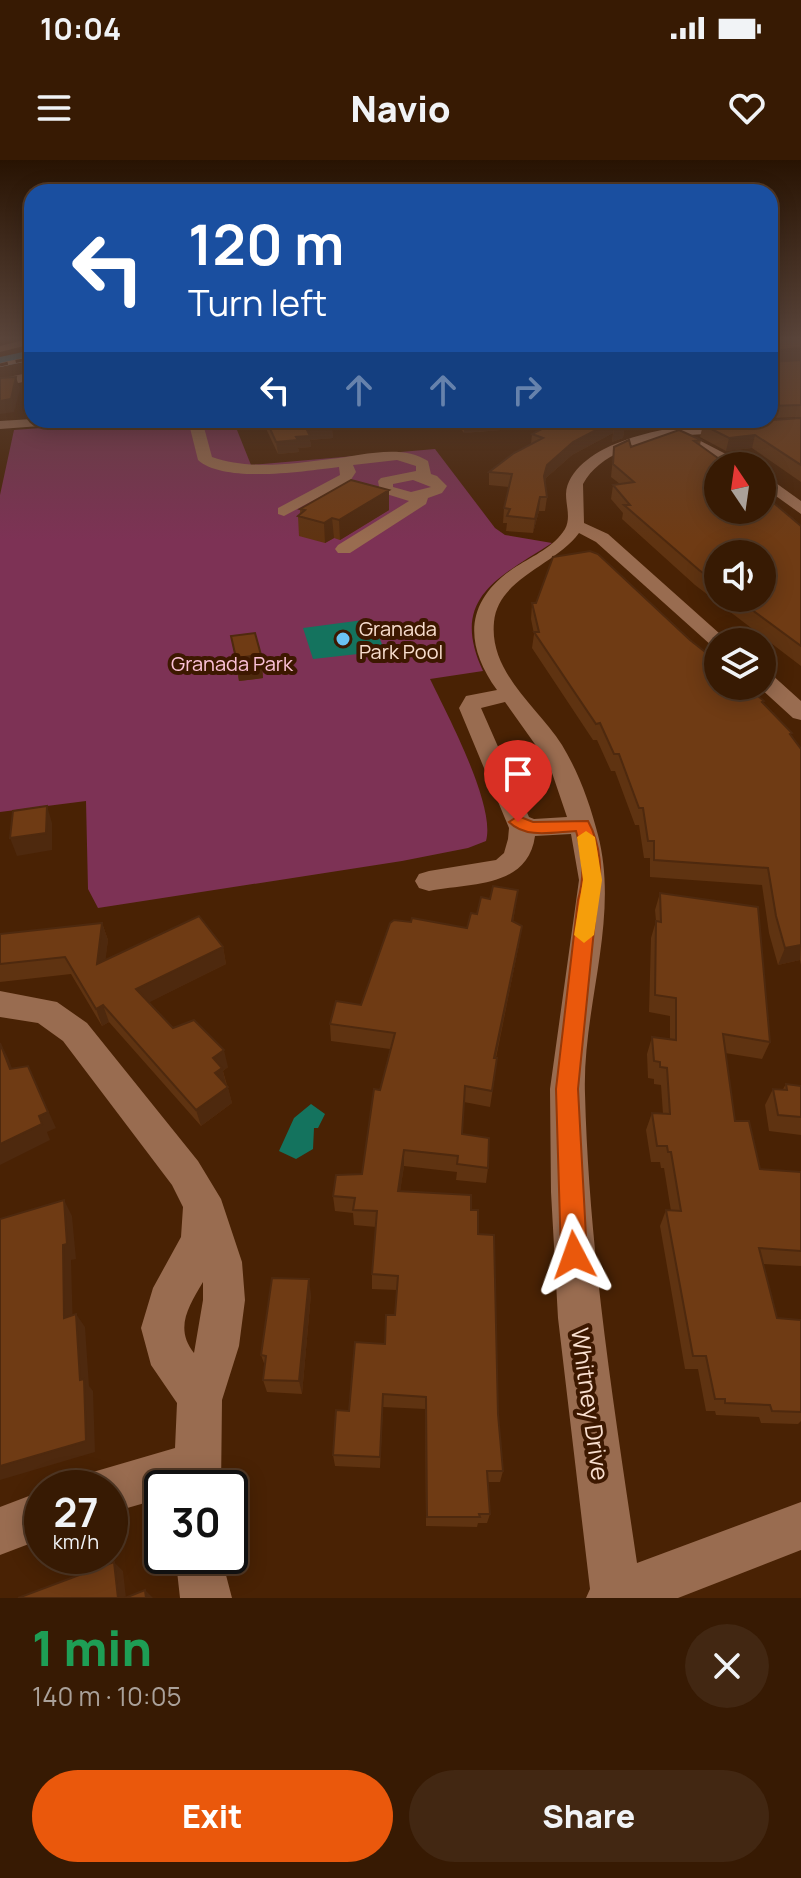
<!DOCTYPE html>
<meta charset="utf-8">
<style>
:root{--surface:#371a03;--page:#422712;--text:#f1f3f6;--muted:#aaa19a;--line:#513825;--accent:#ea580c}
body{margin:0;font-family:Manrope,sans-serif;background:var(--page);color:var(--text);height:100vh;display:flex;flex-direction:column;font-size:30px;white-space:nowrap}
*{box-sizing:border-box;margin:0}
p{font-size:26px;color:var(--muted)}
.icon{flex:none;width:44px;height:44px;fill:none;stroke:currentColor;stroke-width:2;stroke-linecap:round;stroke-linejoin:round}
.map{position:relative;height:1438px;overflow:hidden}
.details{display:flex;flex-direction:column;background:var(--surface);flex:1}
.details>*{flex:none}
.top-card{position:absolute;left:24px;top:24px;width:754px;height:244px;border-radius:24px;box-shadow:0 4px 20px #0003,0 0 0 2px var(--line);background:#1a4fa0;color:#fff;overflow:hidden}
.needle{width:52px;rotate:347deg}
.tools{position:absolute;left:704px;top:292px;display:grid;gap:16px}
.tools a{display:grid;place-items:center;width:72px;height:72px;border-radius:50%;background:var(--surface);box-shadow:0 4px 20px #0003,0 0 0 2px var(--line);font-size:40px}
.speed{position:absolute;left:24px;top:1310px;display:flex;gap:16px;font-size:40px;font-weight:700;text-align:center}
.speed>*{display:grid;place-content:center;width:104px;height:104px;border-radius:50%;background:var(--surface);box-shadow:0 4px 20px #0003,0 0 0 2px var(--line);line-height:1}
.speed small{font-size:20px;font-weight:400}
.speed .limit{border:4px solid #111;border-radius:12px;background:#fff;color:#111}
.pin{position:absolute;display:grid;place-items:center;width:68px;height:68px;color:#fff;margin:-82px -34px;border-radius:50% 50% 50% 0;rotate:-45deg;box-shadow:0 0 8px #0007}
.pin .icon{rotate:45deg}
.me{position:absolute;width:88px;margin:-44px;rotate:356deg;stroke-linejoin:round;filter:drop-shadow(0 0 6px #0008)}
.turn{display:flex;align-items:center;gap:28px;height:168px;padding:0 32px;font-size:36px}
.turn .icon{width:104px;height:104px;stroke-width:2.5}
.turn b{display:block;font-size:56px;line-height:68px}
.lanes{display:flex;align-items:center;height:76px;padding:0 32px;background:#0003;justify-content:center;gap:40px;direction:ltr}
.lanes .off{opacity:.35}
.round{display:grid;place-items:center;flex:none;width:84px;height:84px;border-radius:42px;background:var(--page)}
.overview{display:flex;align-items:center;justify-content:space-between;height:136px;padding:0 32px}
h1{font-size:48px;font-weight:800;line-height:60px;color:#1e9e55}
.button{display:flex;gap:16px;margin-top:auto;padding:16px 32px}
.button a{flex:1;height:92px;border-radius:48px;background:var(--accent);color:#fff;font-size:32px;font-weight:800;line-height:92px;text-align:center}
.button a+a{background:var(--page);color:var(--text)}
.status{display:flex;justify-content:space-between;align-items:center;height:56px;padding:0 40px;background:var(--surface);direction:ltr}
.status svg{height:22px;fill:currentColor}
header{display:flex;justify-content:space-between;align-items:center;height:104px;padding:0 32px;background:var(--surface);font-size:36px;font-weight:800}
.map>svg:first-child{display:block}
.green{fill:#7d3255}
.water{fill:#14735e}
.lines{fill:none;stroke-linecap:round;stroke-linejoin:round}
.minor{fill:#996c50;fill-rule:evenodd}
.highway{fill:#1a8dbe;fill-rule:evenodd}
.rail-casing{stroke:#b79883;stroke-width:4}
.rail{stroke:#3d1800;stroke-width:3;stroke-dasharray:8;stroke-linecap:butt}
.wall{fill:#5f3311;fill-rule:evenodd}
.shaded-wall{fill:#4e290e}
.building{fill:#6f3b14;stroke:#4e290e;stroke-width:2}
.route{fill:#ea580c;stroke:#983908;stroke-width:2}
.slow{fill:#f59e0b}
.poi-dot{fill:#6bc3f2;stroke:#3d1800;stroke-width:3}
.labels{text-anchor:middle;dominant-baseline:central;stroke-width:8;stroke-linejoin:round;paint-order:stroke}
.far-poi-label{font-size:20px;fill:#f9dfcf;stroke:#3d1800;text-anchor:start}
.far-park-label{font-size:20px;fill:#fcc2d8;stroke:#3d1800}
.street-label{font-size:24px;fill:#f9dfcf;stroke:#3d1800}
</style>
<div class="status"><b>10:04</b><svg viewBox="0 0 49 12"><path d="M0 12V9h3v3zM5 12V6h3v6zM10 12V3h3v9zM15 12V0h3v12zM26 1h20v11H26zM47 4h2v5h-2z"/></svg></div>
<header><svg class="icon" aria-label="menu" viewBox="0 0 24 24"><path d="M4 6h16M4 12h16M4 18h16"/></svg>Navio<svg class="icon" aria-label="heart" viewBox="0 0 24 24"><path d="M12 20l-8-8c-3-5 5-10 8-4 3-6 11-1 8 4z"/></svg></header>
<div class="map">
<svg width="801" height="1438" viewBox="0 0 801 1438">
<rect width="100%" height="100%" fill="#492204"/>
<path class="green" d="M150,260h83l18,45 184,-16 60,79 10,7 47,8c-54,35 -103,55 -69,128l-53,8c17,35 66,127 56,162l-18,7 -66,13 -304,47 -10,-19 -2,-88 -86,11v-317l14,-65z"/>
<path class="water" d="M371,459l14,32 -72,8 -10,-31z
M311,944l14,10 -7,14h-4l-1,21 -17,10 -17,-8 15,-33z"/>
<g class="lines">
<path class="minor" d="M32,178v6l-32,8v-6z
M32,212v8l-32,7v-8z
M32,259v1h42l-7,4 -67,5v-8z
M188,260h14l10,37c37,13 80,7 118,2 30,-3 71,-16 98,2l3,13 6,2 10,10 -5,7 -14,5 -2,6 -76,49h-12l-3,-4 3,-4 71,-44 -29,-9 -2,-11 3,-3 35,-7v-5l-19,-6 -44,5 3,7 -6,9 -66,35 -6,-2v-6l62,-33 -1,-8c-34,4 -114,17 -141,-7zM413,320l18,7 -20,5 -18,-5v-3z
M801,260v8l-112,7 60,31h-19l-57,-29c-33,6 -73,16 -90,47l1,39 24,11 121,108h-11v6l-6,-2 -116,-104 -17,-9c-23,32 -81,45 -85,89 -5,51 44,85 68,123 17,28 28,59 36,90 22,85 -16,172 -13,259 4,158 29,313 52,469l164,-61v48l-123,48h-92l4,-9 -32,-271 -7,-126 -1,-103 29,-209 -8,-46 -36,2c-7,52 -64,47 -106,55l-10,-3 -4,-7 4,-7 10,-3 67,-11 8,-7 4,-14 1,-11 -50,-120 7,-12 31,-6c-34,-47 -32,-91 20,-124 16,-10 37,-19 48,-37 6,-11 1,-23 1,-35 1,-24 29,-42 49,-50 57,-24 125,-22 186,-24zM505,542l44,62 18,53 -33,2 -5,-2 -48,-109z
M762,313l39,28v13l-39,-28z
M762,512l8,1 31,28v19l-8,-2 -35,-32h4z
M0,831l57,11 30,21 111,138 23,38 21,63 3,38 -6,46 -17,54 -1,88h-59v10l-52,15v-25h-23l6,-16 82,-24 2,-45 -26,-38 -10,-37 12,-40 28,-51 2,-30 -11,-22 -109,-144 -25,-18 -38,-6zM203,1122v18l-9,53c-20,-25 -5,-47 9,-71z
M42,1331v48l-42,16v-48z
M183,1396h38l11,42h-52l-3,-27z"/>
<path class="highway" d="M32,190v10l-32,7v-10z"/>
<g class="rail-casing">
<path id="rail" d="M0,205l32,-7"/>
</g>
<use href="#rail" class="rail"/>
</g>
<path class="wall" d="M770,178h31v22l-28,2 28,-2v57l-31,1z
M801,258v64l-49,-34 -26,3 -26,-14 3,-12z
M262,260h139v4l-69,5 1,9 -23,2 1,7 -13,1 1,4 -21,2z
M454,260h169l2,5 -2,13 -11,4 1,-9 -41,22 -26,23 -1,4 2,15 -2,14h-6l-6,22 -27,-2 1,-8h-4l1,-15 5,-21 -20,-2v-13l42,-28 1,-10 16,-8 -84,7z
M701,280l-1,5 101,81v140l-106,-81 -73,-66 1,-6 -12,-14 2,-14 7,-1 -9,-7 3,-30h17zM718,394l44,44h-44z
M300,349l89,1 -49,30 -6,-2 -9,5 -26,-7 -1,-20 2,-2z
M532,443l158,37 74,61 -1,2 29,33 9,13v216l-1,-5 -22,5 -9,-32 -7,-48 -112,-8v-19h-6l-5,-33h-4l-20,-54h-4l-14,-31h-4l-61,-92 2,-14 -3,-15z
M231,476l30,19 2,23 -24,3z
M518,730l-5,32 9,4 -3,18 -23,114 -1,17 -5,32 -26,-5 -2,32 26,34 -2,15 -30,-3 1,-8 -53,-6 -4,25 71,19 7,24 20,180 5,57 -3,11h-12l2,32 -3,9h-9l-1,4 -51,-1 -1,-117 -42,-2 -3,61 -45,-2 -2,-11 16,-44 36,-67 10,-29 2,-25 -25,-1v-15l4,-47 -22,-2 -1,-12 -18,-2 -2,-15 29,-22 18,-84 10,-41 -59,-8 -1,-17 31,-19 50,-83 56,6 23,-29z
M660,733l110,149 -8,17 -37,-6 10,68 25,48 41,3v94l-38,-2 14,54 24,2v101l-3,3 -37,-1 -2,-6 -43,-2 -1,-4h-9l-8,-42h-13l-25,-143 6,-16 5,1 -7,-43h-3l-1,-6h-9l-5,-32 6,-17 11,1 -2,-29 -7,-1v-5l-6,-1 -1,-24 5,-17 18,2v-23l-21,-4 2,-74 5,-17 -1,-11z
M102,763l6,17 -3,20 118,-13 3,17 -77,38 24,26 55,39 -5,4 9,32 -31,23 -92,-104 -7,4 -31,-52 -71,8v-48z
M786,924l15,2v49l-32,-4 -4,-26 8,-16h10z
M311,1134l-9,100 -35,-2 -4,-12 2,-14 -4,-11z"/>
<path class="shaded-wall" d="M801,188v11l-31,3 1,-11z
M16,217l4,12 -6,23 -14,2v-13z
M331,260h70v4l-69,5 1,9 -23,2 1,7 -13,1 1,4 -21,2 -2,-12 20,-5 10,-9z
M464,260h110v4l-110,9z
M615,260l-2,13 -41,22 -26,23 -4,11 2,-13 3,-11 26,-23z
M625,265l-2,13 -11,4 2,-13z
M755,275l-3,13 -26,3 3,-13z
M389,330v20l-49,30 -1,-20z
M540,337l-1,14 -6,22 2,-14z
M332,358l2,20 -9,5 -1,-20z
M261,495l2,23 -24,3 -3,-23z
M47,646l5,17v27l-35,6 -7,-18z
M102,763l6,17 -5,41 -6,-17z
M522,766l-3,18 -27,130 2,-16z
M801,785l-1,15 -22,5 7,-17z
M223,787l3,17 -84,42 -6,-17z
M103,845l6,17 -7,4 -6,-17z
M0,882l8,16 11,28 -9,-17z
M224,890l4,17 -5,4 3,13 -11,-11 -2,-15z
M28,906l28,62 -9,4 3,8 -50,25v-21l39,-28z
M228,927l4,16 -31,23 -5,-16z
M404,990v16l-6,40v-15z
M64,1040l8,16 4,43 -5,1 2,71 -9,-13 -1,-73z
M309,1119l2,15 -9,100 -3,-13z
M76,1154l9,13 4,59 4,5 2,61 -95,28v-14l80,-86z
M383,1234v13l-3,61v-11z
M114,1402l9,9 3,27h-8z
M145,1430l8,8h-7z"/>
<path class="building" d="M770,178h31v10l-30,3 -1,6z
M770,199l3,3 28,-2v45l-31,1z
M16,217l-5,22 -11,2v-23z
M801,258v47l-46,-30 -26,3 -26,-13z
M266,260h65l1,6 -26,2 4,8 -14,1 2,3 -22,2z
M559,260h64l2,5 -11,4 1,-9 -42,22 -26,23 -3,11 3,21h-7l-5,22 -28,-3 3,-7 -6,-1 8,-34 -23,-2 25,-19 29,-15 -11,-4z
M679,270l22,10 -7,1 35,25h-11v44h44v-17l39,33v120l-65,-48h26v-44h-44v30l-19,-14 -75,-65h6l-17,-20 21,-3 -21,-18 1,-17 15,-7 2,7z
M351,320l38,10 -50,30 -7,-2 -8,5 -26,-7 7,-6 -5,-1z
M590,391l8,3 92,86 28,22v24h28l18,15 -2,1 30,31 -2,1 11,15v196l-16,3 -9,-32 -8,-48 -114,-8v-19h-6l-5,-33h-4l-20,-54h-5l-14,-31 -4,1 -62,-92h5l-7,-29h4l17,-46z
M255,473l6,22 -25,3 -5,-22z
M47,646l-1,27 -36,5 3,-27z
M493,726l25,4 -6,31 10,5 -28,132h3l-5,33 -27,-5 -3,48 27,4 -1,30 -31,-4 1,-8 -54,-6 -6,41 73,4v15h7v24l16,1 4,179 5,57h-16l3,43h-11l1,3h-53l-1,-120 -43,-3 -3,63 -47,-2 3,-45 13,1 6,-69 30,2 1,-29h9l3,-39 -26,-2 5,-63 -24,-1 2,-12 -22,-2 3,-21 26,-1 12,-85 6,1 15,-57 -65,-9 6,-23 25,4 29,-82 4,-3 17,2 1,-4 55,10 4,-15 6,1 4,-17 9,2z
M660,733l98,14 12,135 -47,-8 12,87h14l11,48 41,3v79l-42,-3 18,70 24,2v92l-29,-1 -2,-6 -45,-2v-4h-10l-9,-43h-13l-27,-146 15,1 -10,-59h-3l-1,-6h-10l-5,-33 18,1 -3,-46 -7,-1v-5l-6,-1 -2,-24 24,3v-42l-21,-3 1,-74 5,1z
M199,756l24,31 -87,42 37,39 21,-8 30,30 -11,8 9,10 -7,5 13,14 -32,23 -93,-105 -7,4 -31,-52 -65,7v-30l102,-11 -5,41z
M0,883l10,26 18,-3 20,46 -9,4 3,8 -42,20z
M786,924l15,2v31l-23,-2 -5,-26 14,1z
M64,1040l3,44 -4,1 1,73 12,-4 4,66 4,-1 2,62 -86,25v-247z
M272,1118l37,1 -10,102 -36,-1 3,-24 -5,-1z
M114,1402l4,36h-100z
M145,1430l1,8h-21z"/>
<linearGradient id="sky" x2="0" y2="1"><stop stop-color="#281302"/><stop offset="0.47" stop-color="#59443a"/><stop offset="1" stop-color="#59443a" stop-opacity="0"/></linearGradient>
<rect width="801" height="380" fill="url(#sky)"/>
<path class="route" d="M518,656l15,6 55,-1c13,24 15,53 9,79l-19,189 9,166 -3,10 -10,3 -9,-3 -4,-10 -5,-166 22,-189c7,-24 5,-45 -2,-69 -22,1 -50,8 -67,-9z"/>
<path class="slow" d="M586,671l9,6 7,43 -8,55 -10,8 -10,-8 9,-55 -6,-43z"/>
<circle class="poi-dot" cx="343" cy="479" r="8"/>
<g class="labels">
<g class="far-poi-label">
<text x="359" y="468">Granada<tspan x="359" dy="23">Park Pool</tspan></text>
</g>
<g class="far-park-label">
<text x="232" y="503">Granada Park</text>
</g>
<g class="street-label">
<text transform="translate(591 1244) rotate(82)">Whitney Drive</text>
</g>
</g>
</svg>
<div class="tools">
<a><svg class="needle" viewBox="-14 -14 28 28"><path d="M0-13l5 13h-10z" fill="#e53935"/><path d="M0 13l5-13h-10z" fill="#aaa19a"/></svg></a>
<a><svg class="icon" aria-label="sound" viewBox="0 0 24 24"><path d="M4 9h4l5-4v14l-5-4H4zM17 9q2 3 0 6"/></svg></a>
<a><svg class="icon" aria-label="layers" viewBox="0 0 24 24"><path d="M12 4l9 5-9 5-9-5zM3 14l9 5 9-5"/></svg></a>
</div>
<div class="speed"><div>27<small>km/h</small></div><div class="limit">30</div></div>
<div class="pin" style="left:518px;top:662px;background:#d93025"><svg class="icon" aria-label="arrive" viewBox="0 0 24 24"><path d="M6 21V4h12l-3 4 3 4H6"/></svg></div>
<svg class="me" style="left:574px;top:1095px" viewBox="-20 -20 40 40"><path d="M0-17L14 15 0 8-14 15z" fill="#ea580c" stroke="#fff" stroke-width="4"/></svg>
<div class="top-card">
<div class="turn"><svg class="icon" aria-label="left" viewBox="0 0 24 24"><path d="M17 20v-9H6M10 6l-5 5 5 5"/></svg><div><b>120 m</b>Turn left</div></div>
<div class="lanes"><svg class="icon" aria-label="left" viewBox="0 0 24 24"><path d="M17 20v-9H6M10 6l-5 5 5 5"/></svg><svg class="icon off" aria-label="ahead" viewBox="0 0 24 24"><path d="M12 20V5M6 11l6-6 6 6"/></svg><svg class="icon off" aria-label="ahead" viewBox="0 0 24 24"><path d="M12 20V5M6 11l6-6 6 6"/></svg><svg class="icon off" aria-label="right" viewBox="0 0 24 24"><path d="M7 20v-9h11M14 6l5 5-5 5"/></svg></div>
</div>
</div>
<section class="details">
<div class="overview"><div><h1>1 min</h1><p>140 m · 10:05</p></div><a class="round"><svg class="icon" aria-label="close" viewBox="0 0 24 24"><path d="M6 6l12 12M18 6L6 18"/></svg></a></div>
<div class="button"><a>Exit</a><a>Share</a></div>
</section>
